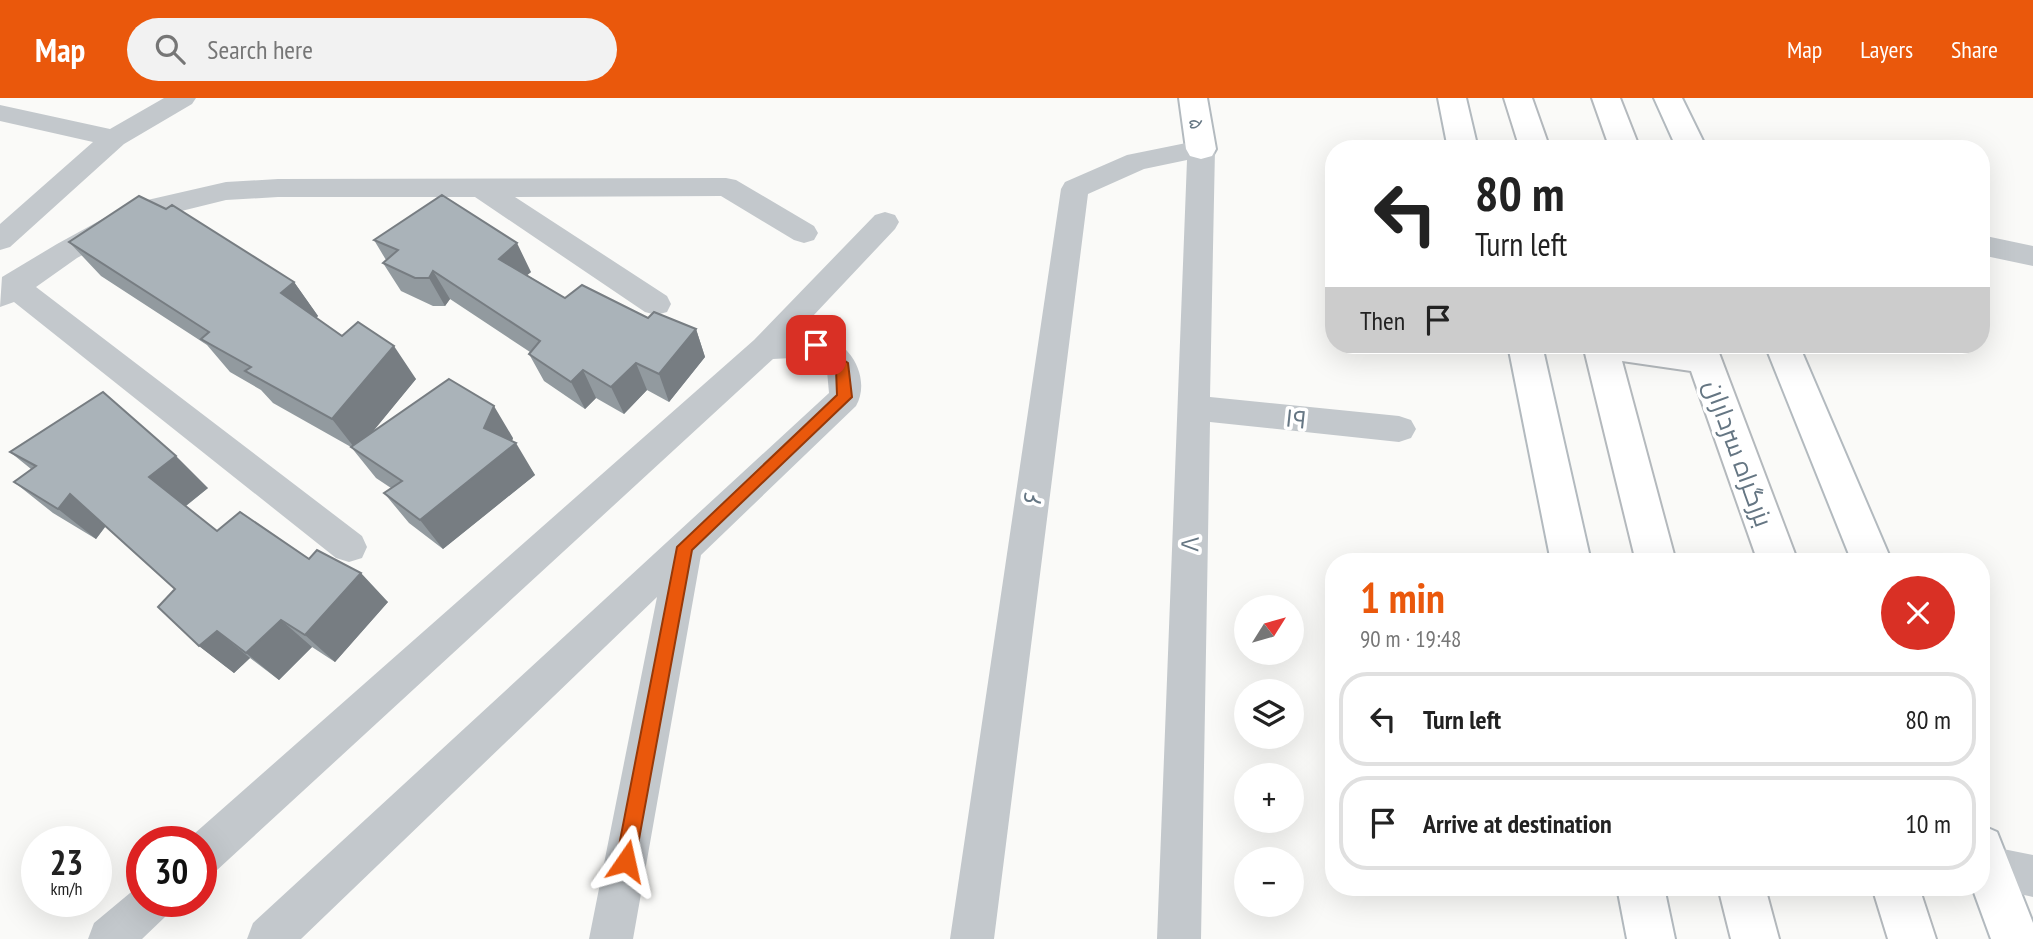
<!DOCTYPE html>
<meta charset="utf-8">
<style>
:root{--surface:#fff;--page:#f2f2f2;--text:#222;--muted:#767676;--line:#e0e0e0;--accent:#ea580c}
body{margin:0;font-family:"PT Sans Narrow",Cairo,sans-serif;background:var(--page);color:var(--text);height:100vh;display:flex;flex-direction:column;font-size:26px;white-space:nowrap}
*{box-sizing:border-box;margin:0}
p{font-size:23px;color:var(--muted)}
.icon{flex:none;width:38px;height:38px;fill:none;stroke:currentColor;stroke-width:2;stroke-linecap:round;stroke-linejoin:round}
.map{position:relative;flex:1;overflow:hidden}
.drawer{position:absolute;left:1325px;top:455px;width:665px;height:343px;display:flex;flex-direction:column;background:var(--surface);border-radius:28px;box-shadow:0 7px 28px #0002}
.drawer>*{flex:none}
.top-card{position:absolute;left:1325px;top:42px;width:665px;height:214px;border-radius:28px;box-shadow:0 7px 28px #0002;background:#fff;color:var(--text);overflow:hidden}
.needle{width:46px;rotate:53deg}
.tools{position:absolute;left:1234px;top:497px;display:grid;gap:14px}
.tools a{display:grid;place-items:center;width:70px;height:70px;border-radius:50%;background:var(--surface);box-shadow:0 7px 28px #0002;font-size:35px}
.speed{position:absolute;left:21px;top:728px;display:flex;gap:14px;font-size:35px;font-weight:700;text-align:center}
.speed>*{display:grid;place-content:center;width:91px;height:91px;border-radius:50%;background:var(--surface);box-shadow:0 7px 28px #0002;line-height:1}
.speed small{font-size:18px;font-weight:400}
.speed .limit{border:10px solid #d22;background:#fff;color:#111}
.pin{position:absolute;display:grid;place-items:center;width:60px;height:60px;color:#fff;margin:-30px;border-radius:14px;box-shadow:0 4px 10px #0006}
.me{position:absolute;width:77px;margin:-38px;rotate:11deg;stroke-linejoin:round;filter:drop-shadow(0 0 5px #0008)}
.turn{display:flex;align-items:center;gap:24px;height:147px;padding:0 35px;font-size:32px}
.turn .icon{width:91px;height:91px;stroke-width:2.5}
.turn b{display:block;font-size:49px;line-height:60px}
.then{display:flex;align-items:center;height:66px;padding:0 35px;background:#0003;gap:14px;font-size:26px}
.round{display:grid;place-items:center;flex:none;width:74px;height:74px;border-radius:37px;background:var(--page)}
.summary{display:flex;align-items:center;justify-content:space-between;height:119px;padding:0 35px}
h1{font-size:42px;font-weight:800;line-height:52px;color:var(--accent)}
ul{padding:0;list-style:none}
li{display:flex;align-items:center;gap:21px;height:94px;margin:0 14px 10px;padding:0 21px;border:4px solid var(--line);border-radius:28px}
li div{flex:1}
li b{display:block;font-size:26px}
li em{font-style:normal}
header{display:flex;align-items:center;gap:42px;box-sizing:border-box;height:98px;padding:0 35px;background:var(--accent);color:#fff}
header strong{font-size:33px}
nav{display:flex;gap:38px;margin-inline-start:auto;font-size:24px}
.search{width:490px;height:63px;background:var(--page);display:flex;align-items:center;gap:18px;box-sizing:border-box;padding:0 24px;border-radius:38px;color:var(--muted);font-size:26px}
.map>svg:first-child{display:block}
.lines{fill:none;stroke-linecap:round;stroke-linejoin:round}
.secondary-casing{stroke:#b3babf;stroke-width:4}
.highway-casing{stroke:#b4b9bd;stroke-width:4}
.street{fill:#c3c8cc;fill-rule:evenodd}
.secondary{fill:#fff;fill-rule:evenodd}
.highway{fill:#fff;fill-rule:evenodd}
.wall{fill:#929a9f}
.shaded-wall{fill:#777d82}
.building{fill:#aab3b9;stroke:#777d82;stroke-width:2}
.route{fill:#ea580c;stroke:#983908;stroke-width:2}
.labels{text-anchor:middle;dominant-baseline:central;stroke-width:7;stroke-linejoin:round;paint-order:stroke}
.far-street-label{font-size:21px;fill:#657683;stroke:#fff}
.street-label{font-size:26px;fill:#657683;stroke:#fff}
</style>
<header>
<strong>Map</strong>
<div class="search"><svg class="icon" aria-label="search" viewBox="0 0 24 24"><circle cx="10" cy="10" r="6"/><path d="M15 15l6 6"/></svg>Search here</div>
<nav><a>Map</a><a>Layers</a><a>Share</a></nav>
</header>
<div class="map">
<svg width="2033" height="841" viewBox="0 0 2033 841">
<rect width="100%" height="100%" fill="#fafaf8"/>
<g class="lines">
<g class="secondary-casing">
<path id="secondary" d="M1179,0h28l9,51 -4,7 -11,3 -11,-3 -4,-7z
M1438,0h28l12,51h-30z
M1654,0h28l25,51h-30z
M1508,247h34l49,217h-40z
M1765,247h34l93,217h-40z
M1981,727l16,7 36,91v16h-42l-19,-52h9z
M1617,789h47l11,52h-48z"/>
</g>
<g class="highway-casing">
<path id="highway" d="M1504,0h28l18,51h-30z
M1592,0h28l20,51h-30z
M1583,247h133l82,217h-40l-67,-191 -69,-10 54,201h-40z
M1718,789h47l14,52h-48z
M1872,789h47l17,52h-48z"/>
</g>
<path class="street" d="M164,0h32l-4,6 -68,40 -114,103 -10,3v-26l93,-82 -93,-21v-16l110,24z
M1201,42l10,3 4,6 -5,248 189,19 12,4 5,9 -5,9 -12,4 -189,-20 -9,517h-44l30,-779 -43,9 -56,25 -94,745h-44l111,-750 4,-7 62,-27z
M726,80l10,2 78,46 4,7 -4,7 -10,3 -10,-3 -73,-44 -206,1 152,99 4,8 -4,8 -11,3 -11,-3 -170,-115h-197l-52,3 -77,19 -72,39 -41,29 326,249 5,11 -5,11 -13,4 -13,-4 -322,-256 -14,5 2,-30 55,-33 73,-40 96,-22 52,-3z
M885,114l10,3 4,7 -4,7 -99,105c8,0 15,-1 22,0 31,6 54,43 38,72l-155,149 -68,384h-44l68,-342 -356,342h-54l6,-16 576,-530 -2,-22 -17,-14 -37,2 -557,512 -15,6v-35l-15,-1 568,-501 121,-125z
M1981,137l52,11v20l-52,-11z
M1988,748l45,9v42l-52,-12v-36z
M142,785v18h30l-6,15 -24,23h-54l6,-16z"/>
<use href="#secondary" class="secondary"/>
<use href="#highway" class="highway"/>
</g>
<path class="wall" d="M374,142l157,32 -4,3 38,23 131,31 9,28 -36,45 -22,-12 -23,24 -28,-16 -11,11 -41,-28 -15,-27 1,-2 -80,-53 -5,7h-12l-32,-15 -18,-28 3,-3z
M69,144l225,40 24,34 -2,2 26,18 74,43 -44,53 141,6 -1,3 23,34 -92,74 -34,-26 -25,-30 7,-5 -15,-10 -25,-31 -78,-44 -12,-13 -31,-18 -23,-27 -106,-69z
M10,354l198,36 -22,18 31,25 92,28 79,43 -53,60 -23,-15 -33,33 -29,-22 -16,15 -35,-27 -24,-57 -69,-63 -10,13 -43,-26 -39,-31 17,-13z"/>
<path class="shaded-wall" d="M517,145l14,29 -18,15 -14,-28z
M433,173l17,28 -5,7 -16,-28z
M294,184l24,34 -11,11 -26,-34z
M696,231l9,28 -36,45 -10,-28z
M394,248l22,33 -59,72 -25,-32z
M636,265l11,27 -23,24 -13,-27z
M583,272l13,28 -11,11 -14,-27z
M494,308l19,32 -4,11 7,-6 19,32 -92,74 -23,-29 64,-92z
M176,358l32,32 -25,20 -34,-31z
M70,396l37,30 -11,15 -38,-30z
M361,475l27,29 -53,60 -30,-27z
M281,522l31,27 -33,33 -33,-27z
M217,533l33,27 -16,15 -35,-27z"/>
<path class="building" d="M442,97l75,48 -18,16 66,39 17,-13 66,33 6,-6 42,17 -37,45 -23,-11 -25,24 -28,-17 -12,12 -42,-28 11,-13 -107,-70 -4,7h-14l-32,-15 15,-13 -24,-10z
M139,98l27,13 6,-4 122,77 -13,11 61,43 16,-14 36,24 -62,73 -87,-48 6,-4 -50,-28 8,-7 -140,-90z
M449,281l45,27 -10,22 32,15 -96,77 -36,-27 18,-12 -51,-34z
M103,294l73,64 -27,21 68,54 23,-19 69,47 8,-9 44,23 -56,62 -24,-15 -35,33 -29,-22 -18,15 -41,-39 17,-18 -105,-95 -12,15 -44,-27 22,-16 -26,-14z"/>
<path class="route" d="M816,242l32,23 4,34 -160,153 -57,311 -3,6 -6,3 -7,-3 -3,-6 61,-314 160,-152 -1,-26 -28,-24z"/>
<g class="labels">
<g class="far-street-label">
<text transform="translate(1197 26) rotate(82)">۵</text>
</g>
<g class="street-label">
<text transform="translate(1296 320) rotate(6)">۱۹</text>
<text transform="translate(1739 355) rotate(70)">بزرگراه سرداران</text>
<text transform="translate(1032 400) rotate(-82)">۶</text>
<text transform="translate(1189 446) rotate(-88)">۸</text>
</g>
</g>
</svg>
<div class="tools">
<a><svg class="needle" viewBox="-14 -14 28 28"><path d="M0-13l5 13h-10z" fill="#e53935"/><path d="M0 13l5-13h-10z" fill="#767676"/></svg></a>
<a><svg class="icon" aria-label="layers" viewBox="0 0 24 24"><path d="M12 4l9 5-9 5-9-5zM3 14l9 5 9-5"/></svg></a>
<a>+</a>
<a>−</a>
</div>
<div class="speed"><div>23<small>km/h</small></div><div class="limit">30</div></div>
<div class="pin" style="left:816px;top:247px;background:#d93025"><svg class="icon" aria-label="arrive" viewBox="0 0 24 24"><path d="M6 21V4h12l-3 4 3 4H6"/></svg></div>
<svg class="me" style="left:626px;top:763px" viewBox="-20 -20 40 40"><path d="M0-17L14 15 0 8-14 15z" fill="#ea580c" stroke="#fff" stroke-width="4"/></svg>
<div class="top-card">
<div class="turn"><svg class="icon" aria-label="left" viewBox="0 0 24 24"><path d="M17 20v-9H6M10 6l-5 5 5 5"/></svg><div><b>80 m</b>Turn left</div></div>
<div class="then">Then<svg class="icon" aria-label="arrive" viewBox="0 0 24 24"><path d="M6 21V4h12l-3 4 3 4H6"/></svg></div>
</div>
<section class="drawer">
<div class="summary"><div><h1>1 min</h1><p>90 m · 19:48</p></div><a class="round" style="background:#d93025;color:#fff"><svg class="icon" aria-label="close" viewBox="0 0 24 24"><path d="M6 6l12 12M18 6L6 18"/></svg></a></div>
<ul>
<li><svg class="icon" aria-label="left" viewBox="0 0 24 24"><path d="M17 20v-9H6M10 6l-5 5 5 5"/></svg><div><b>Turn left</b></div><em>80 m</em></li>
<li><svg class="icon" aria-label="arrive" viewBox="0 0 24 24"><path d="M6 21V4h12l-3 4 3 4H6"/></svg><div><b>Arrive at destination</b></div><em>10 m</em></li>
</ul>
</section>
</div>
